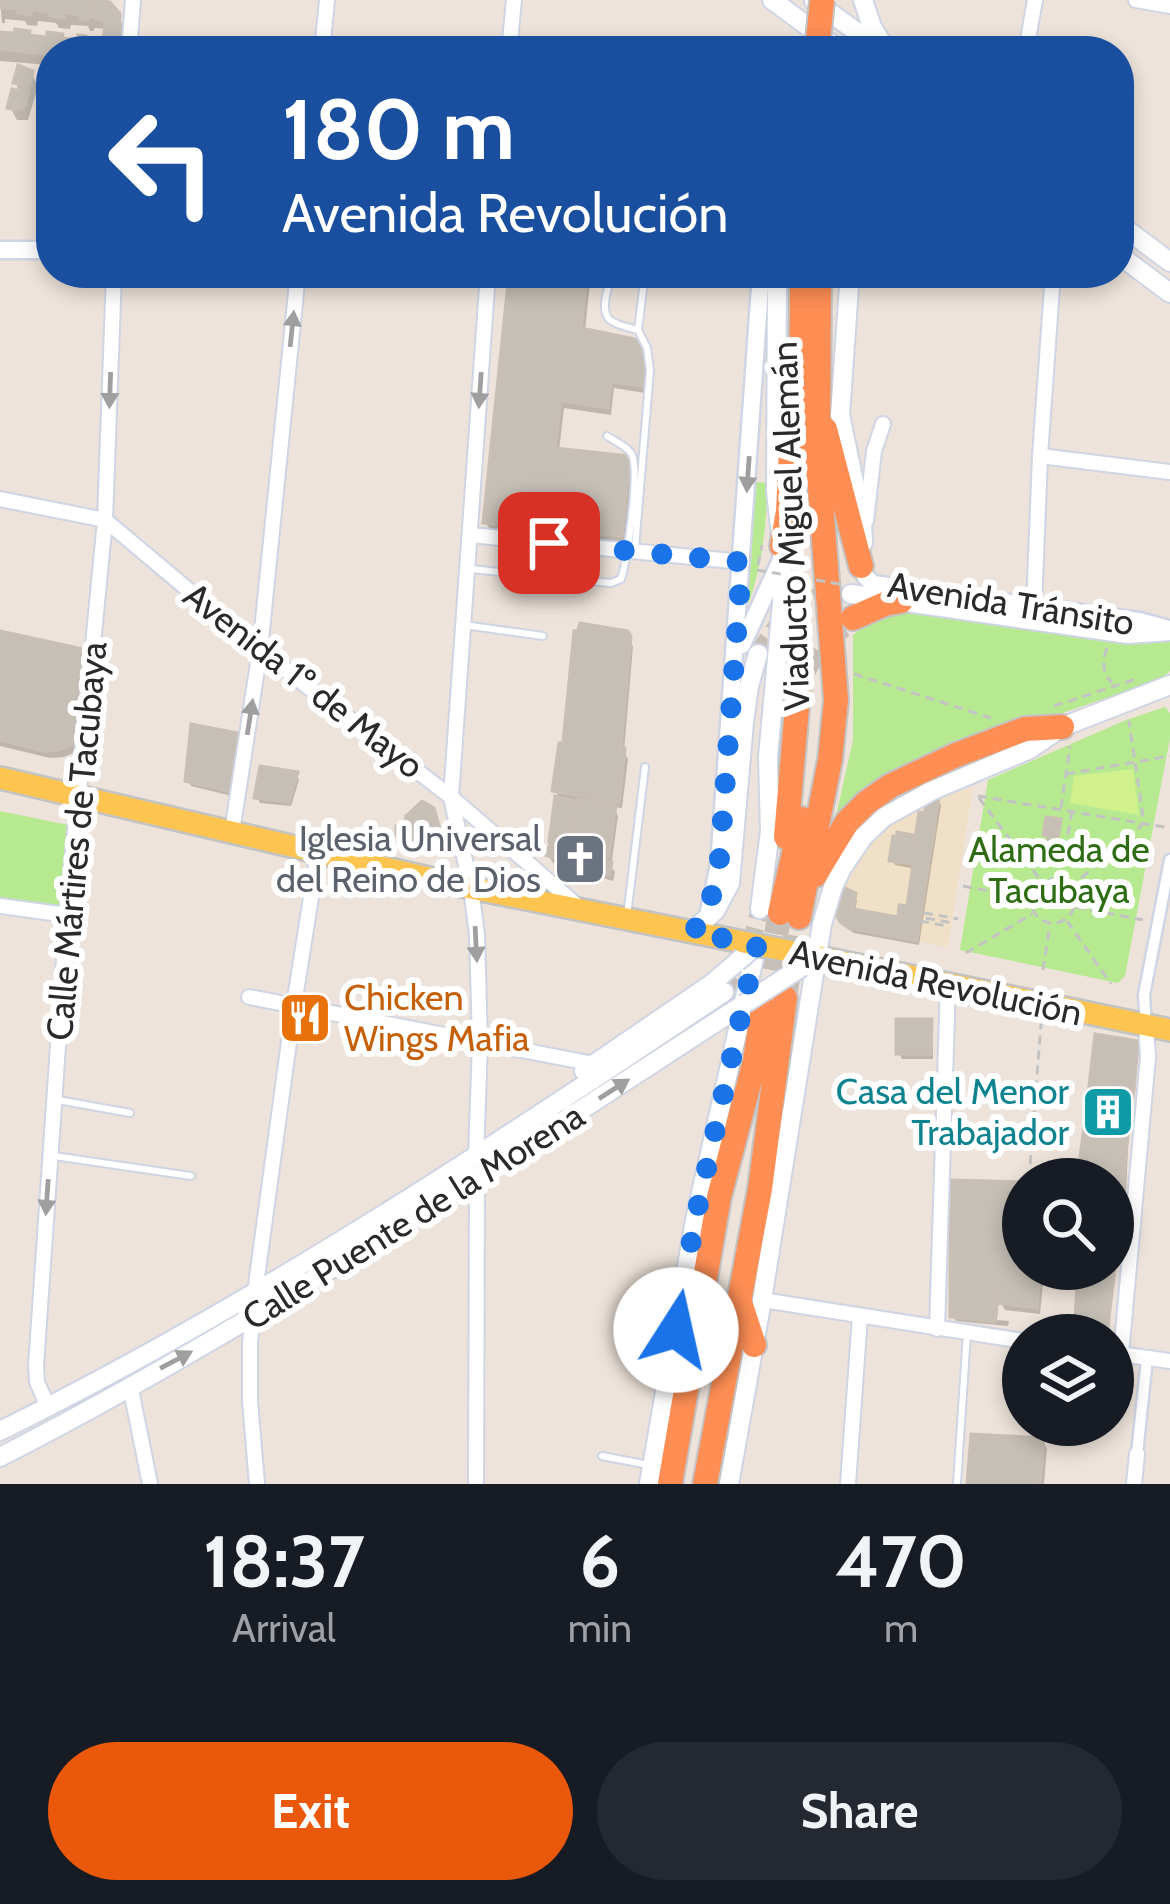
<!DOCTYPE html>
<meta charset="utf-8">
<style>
:root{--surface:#171b24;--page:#242831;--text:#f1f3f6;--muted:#9ea1a6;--accent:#ea580c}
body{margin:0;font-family:Cabin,sans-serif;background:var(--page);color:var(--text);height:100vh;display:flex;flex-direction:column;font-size:45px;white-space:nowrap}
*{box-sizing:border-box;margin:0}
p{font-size:39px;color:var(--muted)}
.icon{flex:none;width:66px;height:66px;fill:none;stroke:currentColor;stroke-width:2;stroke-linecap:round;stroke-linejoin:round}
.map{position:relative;height:1484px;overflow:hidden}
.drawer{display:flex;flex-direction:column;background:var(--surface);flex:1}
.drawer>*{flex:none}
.top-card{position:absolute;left:36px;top:36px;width:1098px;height:252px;border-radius:48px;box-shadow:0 6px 18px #0003;background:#1a4fa0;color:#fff;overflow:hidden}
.controls{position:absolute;left:1002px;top:1158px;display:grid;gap:24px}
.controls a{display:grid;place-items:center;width:132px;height:132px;border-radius:50%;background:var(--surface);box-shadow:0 6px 18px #0003;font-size:60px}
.pin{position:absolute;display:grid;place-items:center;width:102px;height:102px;color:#fff;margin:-51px;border-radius:24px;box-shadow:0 6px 18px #0006}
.me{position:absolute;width:132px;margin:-66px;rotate:10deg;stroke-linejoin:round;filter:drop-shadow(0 0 9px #0008)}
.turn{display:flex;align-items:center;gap:42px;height:252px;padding:0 48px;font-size:54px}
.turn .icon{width:156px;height:156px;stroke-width:2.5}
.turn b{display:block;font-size:84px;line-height:102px}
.eta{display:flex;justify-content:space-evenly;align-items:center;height:204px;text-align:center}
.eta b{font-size:72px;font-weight:700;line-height:84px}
.primary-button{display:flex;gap:24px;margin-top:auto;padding:24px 48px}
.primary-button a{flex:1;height:138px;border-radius:72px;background:var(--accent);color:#fff;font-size:48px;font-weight:700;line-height:138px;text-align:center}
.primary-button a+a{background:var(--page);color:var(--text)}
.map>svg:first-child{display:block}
.education{fill:#f1e0c8}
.green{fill:#b7e991}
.pitch{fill:#d0f18c}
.shadow{fill:#0003;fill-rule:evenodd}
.building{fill:#c5bfb6;stroke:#c9bfb4;stroke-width:3}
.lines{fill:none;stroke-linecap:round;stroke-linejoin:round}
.secondary-tunnel{stroke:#c6beb7;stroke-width:18;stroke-dasharray:18 9;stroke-linecap:butt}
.motorway-tunnel{stroke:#c6beb7;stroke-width:24;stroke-dasharray:24 12;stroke-linecap:butt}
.service-casing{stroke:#cfd5e4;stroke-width:10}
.pedestrian-casing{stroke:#cfd5e4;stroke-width:15}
.minor-casing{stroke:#cfd5e4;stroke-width:18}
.tertiary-casing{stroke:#cfd5e4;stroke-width:21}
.secondary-casing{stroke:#cfd5e4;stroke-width:22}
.primary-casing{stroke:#c3c3c3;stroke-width:26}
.motorway-casing{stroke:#c3c3c3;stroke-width:28}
.path{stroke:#c3c3c3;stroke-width:3;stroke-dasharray:9 6;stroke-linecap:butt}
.service{stroke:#fff;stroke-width:6}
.pedestrian{stroke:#fff;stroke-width:10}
.minor{stroke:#fff;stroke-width:14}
.tertiary{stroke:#fff;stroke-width:16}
.secondary{stroke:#fff;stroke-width:18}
.primary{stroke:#fdc550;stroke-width:21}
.motorway{stroke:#ff8e54;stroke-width:24}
.secondary-bridge-casing{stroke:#cfd5e4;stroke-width:22;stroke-linecap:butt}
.primary-bridge-casing{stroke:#c3c3c3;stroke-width:26;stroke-linecap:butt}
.motorway-bridge-casing{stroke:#c3c3c3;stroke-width:28;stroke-linecap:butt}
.path-bridge{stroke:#c3c3c3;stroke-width:3;stroke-dasharray:9 6;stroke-linecap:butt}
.secondary-bridge{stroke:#fff;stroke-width:18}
.primary-bridge{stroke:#fdc550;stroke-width:21}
.motorway-bridge{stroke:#ff8e54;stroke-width:24}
.oneway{fill:#9f9f9f}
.route{stroke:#1a73e8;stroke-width:21;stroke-dasharray:0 37.8}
.labels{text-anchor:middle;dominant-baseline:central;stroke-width:12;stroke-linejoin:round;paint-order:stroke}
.street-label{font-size:36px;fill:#2a2a2a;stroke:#fff}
.worship-label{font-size:36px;fill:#5b616d;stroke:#fff;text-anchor:end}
.park-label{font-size:36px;fill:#2e6d13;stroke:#fff}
.food-label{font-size:36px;fill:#c56008;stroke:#fff;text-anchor:start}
.culture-label{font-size:36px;fill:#0d838f;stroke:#fff;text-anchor:end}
</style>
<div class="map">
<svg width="1170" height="1484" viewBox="0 0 1170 1484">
<rect width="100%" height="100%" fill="#ede3da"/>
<path class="education" d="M973,786l-25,161 -99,-19 -8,-5 -4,-6 6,-29 28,-46 37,-31z"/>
<path class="green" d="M754,482l13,1c0,42 -5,80 -18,120h-3z
M797,538l15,135 -15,-9 -11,26 -2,-1z
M901,610l269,29v32l-10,9 -235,79 -70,41 -19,16 17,-76v-105l20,-15z
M1165,707l5,6v25l-45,238 -7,7 -158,-33 28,-170 138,-60z
M0,811l68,14 -6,81 -62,-7z"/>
<path class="pitch" d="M1133,769l6,46 -69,-12 4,-27z"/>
<path class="shadow" d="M0,0h81l29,6 16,23v22h-21l2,-22 -13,-1v3h-4l-2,-5 -17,-1 -1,4 -11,-1 -3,-5 -18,-2 -1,5 -10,-1 -2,-4 -20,-2v4h-3z
M0,35l80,8 4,-4 7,12h-40v63l-5,-7 3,-42 -49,-4z
M31,73l7,13 -10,34h-11l-7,-13 11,-17 -5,-8z
M512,273h79l-6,59 48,10 14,24 -2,27 -31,-5 -3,27 -47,-7 -5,43 69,8 5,8 -8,76 -135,-13 -4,-7z
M0,634l81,18 4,8 -5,83 -4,9 -12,5 -14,1 -50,-12z
M626,634l7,12 -9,106 4,7 -6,49 -9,-1 5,9 -7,51 4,5 -2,9 -60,-18 -5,-8 2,-7 4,-3 4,-50 -3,-5zM558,803l24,3v11z
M235,735l3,6 -6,55 -41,-10 -3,-6z
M296,775l3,5 -8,26 -31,-3 -3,-6z
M938,801l3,4 -22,140 -65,-12 -6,-4 -8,-13 14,-21 3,6 -2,11 45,9 9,-11 7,-41 -21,-4 -3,-5 19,-23 5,10z
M930,1022l3,6v31h-31l-3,-6z
M1136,1044l3,5 -11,99 -3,67 -5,-1 -14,121 -25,-48 -38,-3 -3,30 -35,-4 -6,-10 -2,20 12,1 -1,5 -52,-5 -3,-5 70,-130v83h90v-90h-33z
M1043,1441l4,8 -3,35h-74z"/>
<path class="building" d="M0,0h90l-2,20 -8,-1 1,-4 -16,-2v5l-16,-2v-4l-17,-2 -1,5 -14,-2v-4l-17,-1z
M92,0l18,2 10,12 -1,37h-17l3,-30 -15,-5z
M15,29l15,2 -1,4 18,2v-5l16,2 -1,4 16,2v-5l8,1 -1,15h-34v4l-51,-6v-17l14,1z
M18,65l15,6 -7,32 -4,6 -6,-2 -1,3 -8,-2 5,-19 6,2 1,-7 -6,-1z
M45,68h6v43l-1,-3 -7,-1 -1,-7z
M509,273h78l-6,55 54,11 9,16 -2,31 -31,-4 -3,26 -47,-7 -6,47 75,8 -8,80 -139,-13z
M580,623l48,8 3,5 -10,112h4l-6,54 -67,-11 7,-48 4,-1 11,-111 4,-1z
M0,631l83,18 -5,85 -6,10 -13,6 -15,1 -44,-11z
M191,724l46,9 -7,59 -45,-11z
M260,766l38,6 -9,30 -35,-4z
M555,796l21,5 -5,47 -22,-6z
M939,797l-22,144 -68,-13 -8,-5 -4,-6 6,-30 13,6 -3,16 45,8 1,-12 8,1 6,-42 -24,-3 4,-25 4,1v-5l16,3 -2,11h3l5,-34 5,1 3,-11z
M578,799l38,6 -7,51 -13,-2v-7l-6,-1 -1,6 -16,-4z
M422,801l12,7 9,32h4v7l-51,-11v-10l9,1 1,-11z
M1046,817l15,2 -3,18 -15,-2z
M1050,838l3,7 -6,3 3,11 -9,4 -8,-17z
M550,844l62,18 -2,13 -65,-20z
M896,1019h36l-1,35h-35z
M1095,1034l43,7 -4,49 -45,-4z
M1089,1086l45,4 -7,50 -44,-5z
M1083,1135l44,5 -5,68 -9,-1v-28h-36z
M950,1180l73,2v87h55l1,11 -39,-3 -3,31 -40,-5 1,-14 -48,-1z
M1113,1207l9,1 -15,127h-33l4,-66h35z
M950,1288l48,1 -3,33 -45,-5z
M971,1434l73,4 -4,46h-73z"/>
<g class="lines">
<path class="secondary-tunnel" d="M758,654c21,-34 39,-58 82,-61
M724,992l23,-34 13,-49"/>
<path class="motorway-tunnel" d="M804,670l16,-28 33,-24
M785,995l14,-78
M763,1005l17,-92"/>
<g class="service-casing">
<path id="service" d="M616,273c-8,8 -16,36 -7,46 6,6 21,9 29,11
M635,548l15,-178 -3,-22 -9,-18 7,-57
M471,569l140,14 10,-4c6,-19 20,-112 10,-126 -5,-7 -16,-12 -24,-17
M464,625l79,11
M627,916l18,-149
M58,1100l72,13
M54,1156l137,20
M602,1456l47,9
M957,1484l10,-151"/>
</g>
<g class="pedestrian-casing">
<path id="pedestrian" d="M1146,1026l-2,-31 26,-135
M1137,1454l10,-96"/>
</g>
<g class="minor-casing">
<path id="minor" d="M1136,0l34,6
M129,51l4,-51
M322,51l5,-51
M509,51l5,-51
M1026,51l9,-51
M1040,456l130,16
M0,499l105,21 155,130 191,147 129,111
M866,521l8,-70 9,-27
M471,535l271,27
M1034,607l6,-151 13,-183
M232,832l28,-182 38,-377
M0,906l67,9
M249,997l345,67
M476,1156l4,-113 -3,-108 -6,-47 -20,-91 37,-524
M762,1300l261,41
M937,1329l11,-345
M1113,1353l57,8
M1121,1354l27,-297 -2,-31
M130,1385l20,99
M48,1407l-11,-25 -1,-16 31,-451 38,-395 9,-247
M257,1484l-7,-83v-58l5,-51 39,-287 24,-152
M476,1484l1,-305
M848,1484l12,-168
M1134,1484l3,-30"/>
</g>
<g class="tertiary-casing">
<path id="tertiary" d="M0,250h51
M861,566l4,10 8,8 266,37 30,8
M742,645l39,-85
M709,911l10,-46 42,-592"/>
</g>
<g class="secondary-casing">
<path id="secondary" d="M772,0l69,51
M863,0l9,27 12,20
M814,1l69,50
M1119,224l51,38
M1119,255l51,38
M850,273l-10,142 22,105 1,23
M851,594l277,40 42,-3
M760,909l10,-78 -2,-74 14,-154v-57l-6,-55 1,-218
M691,932l24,-21 15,-28 14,-161 5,-36 9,-32
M584,1071l126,-86 27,-23
M0,1431c253,-125 490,-282 724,-439
M0,1457c259,-133 500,-295 744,-453
M649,1484l46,-264 62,-275
M729,1484l33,-184 60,-376 11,-37 9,-19 21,-31 21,-20 47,-26 99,-42 32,-22 108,-42"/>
</g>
<g class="primary-casing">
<path id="primary" d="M0,778l471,110 272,54
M804,954l366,76"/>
</g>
<g class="motorway-casing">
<path id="motorway" d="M825,429l36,137
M801,451l1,-178
M782,546l6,-35 4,-82
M853,618l32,-14 16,-3
M786,837l13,-153
M815,875l32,-53 19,-19 24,-17 66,-31 69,-26 37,-2
M780,913l22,-94
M799,917l31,-157 6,-60 -18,-238 1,-189
M684,1284l3,34 6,17
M740,1302l14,43
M670,1484l49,-287 36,-136 8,-53
M705,1484l55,-295 25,-191"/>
</g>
<path class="path" d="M758,565l4,-20
M1107,648c-5,13 -5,24 5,35
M854,674l140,45
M1054,706l82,-27
M1066,774l104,-18
M978,796l192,32
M979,798l62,83
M1061,808l9,-62
M1060,879l12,-67
M1031 901a22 22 0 1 1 44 0a22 22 0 1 1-44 0Z
M963,886l66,13
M1070,888l74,-65 -15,-102
M1076,907l67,13
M920,921l27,5 1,-4 -24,-4 1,-5 33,6
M1067,921l44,63
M966,953l66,-39
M1043,970l7,-45
M1029,1179l12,-155"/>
<use href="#service" class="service"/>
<use href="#pedestrian" class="pedestrian"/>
<use href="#minor" class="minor"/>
<use href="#tertiary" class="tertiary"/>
<use href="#secondary" class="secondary"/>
<use href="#primary" class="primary"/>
<use href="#motorway" class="motorway"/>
<g class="secondary-bridge-casing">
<path id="secondary-bridge" d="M737,962l20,-17
M744,1004l58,-37"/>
</g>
<g class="primary-bridge-casing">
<path id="primary-bridge" d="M743,942l61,12"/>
</g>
<g class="motorway-bridge-casing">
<path id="motorway-bridge" d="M817,51l5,-51"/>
</g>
<path class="path-bridge" d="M757,570l83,14"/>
<use href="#secondary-bridge" class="secondary-bridge"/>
<use href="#primary-bridge" class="primary-bridge"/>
<use href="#motorway-bridge" class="motorway-bridge"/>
</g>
<defs><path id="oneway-solid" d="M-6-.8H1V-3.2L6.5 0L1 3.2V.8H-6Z" transform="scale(3)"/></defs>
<g class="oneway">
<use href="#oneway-solid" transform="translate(292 329) rotate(-84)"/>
<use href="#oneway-solid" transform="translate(110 390) rotate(92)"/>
<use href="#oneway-solid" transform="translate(480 390) rotate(94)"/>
<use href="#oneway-solid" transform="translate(748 474) rotate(94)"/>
<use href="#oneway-solid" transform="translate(250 717) rotate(-81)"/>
<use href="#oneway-solid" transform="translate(476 944) rotate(87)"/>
<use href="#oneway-solid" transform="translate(614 1089) rotate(-33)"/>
<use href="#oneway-solid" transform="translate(47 1197) rotate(94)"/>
<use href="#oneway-solid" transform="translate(176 1360) rotate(-28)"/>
</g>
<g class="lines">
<path class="route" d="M549,543l193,19 -23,303 -13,54 -15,13 66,13 -62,275 -19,110"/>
</g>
<defs>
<g id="church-square" transform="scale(2.7)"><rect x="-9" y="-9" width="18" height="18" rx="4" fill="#6b7280" stroke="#fff"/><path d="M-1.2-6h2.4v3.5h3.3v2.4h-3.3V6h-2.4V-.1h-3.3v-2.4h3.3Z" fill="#fff"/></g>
<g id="restaurant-square" transform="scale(2.7)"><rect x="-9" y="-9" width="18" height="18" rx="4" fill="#e8710a" stroke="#fff"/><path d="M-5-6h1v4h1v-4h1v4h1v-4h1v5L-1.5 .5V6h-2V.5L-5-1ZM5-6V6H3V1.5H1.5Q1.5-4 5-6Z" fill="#fff"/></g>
<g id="building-square" transform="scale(2.7)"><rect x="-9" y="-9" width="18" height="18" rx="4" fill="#0f9aa8" stroke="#fff"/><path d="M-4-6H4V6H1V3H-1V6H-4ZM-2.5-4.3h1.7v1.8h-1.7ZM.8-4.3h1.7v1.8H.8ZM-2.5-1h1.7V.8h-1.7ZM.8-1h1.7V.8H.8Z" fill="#fff"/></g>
</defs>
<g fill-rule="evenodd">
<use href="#church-square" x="580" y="859"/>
<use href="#restaurant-square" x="305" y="1018"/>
<use href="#building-square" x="1108" y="1112"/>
</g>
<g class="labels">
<g class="street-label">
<text transform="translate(790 526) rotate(-92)">Viaducto Miguel Alemán</text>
<text transform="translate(1011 603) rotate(9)">Avenida Tránsito</text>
<text transform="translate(304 680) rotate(38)">Avenida 1º de Mayo</text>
<text transform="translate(76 841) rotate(-85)">Calle Mártires de Tacubaya</text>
<text transform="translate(936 982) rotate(12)">Avenida Revolución</text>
<text transform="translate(413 1216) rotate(-32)">Calle Puente de la Morena</text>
</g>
<g class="worship-label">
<text x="541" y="838">Iglesia Universal<tspan x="541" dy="41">del Reino de Dios</tspan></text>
</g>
<g class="park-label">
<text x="1059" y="849">Alameda de<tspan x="1059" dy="41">Tacubaya</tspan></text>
</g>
<g class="food-label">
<text x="344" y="997">Chicken<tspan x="344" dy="41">Wings Mafia</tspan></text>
</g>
<g class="culture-label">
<text x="1069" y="1091">Casa del Menor<tspan x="1069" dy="41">Trabajador</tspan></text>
</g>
</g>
</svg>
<div class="controls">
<a><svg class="icon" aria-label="search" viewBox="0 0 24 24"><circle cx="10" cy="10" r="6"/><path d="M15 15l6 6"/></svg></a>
<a><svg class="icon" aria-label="layers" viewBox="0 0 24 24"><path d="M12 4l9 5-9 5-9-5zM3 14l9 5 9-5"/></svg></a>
</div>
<div class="pin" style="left:549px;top:543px;background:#d93025"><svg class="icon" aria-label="arrive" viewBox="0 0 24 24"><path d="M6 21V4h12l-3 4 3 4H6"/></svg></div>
<svg class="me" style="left:676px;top:1330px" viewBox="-20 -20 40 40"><circle r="19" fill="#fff"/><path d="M0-13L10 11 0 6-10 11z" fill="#1a73e8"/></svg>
<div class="top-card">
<div class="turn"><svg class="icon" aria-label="left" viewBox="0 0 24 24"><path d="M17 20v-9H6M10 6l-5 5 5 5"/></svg><div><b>180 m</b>Avenida Revolución</div></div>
</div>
</div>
<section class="drawer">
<div class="eta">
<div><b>18:37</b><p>Arrival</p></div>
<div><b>6</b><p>min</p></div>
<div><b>470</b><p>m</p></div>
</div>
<div class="primary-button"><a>Exit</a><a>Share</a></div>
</section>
